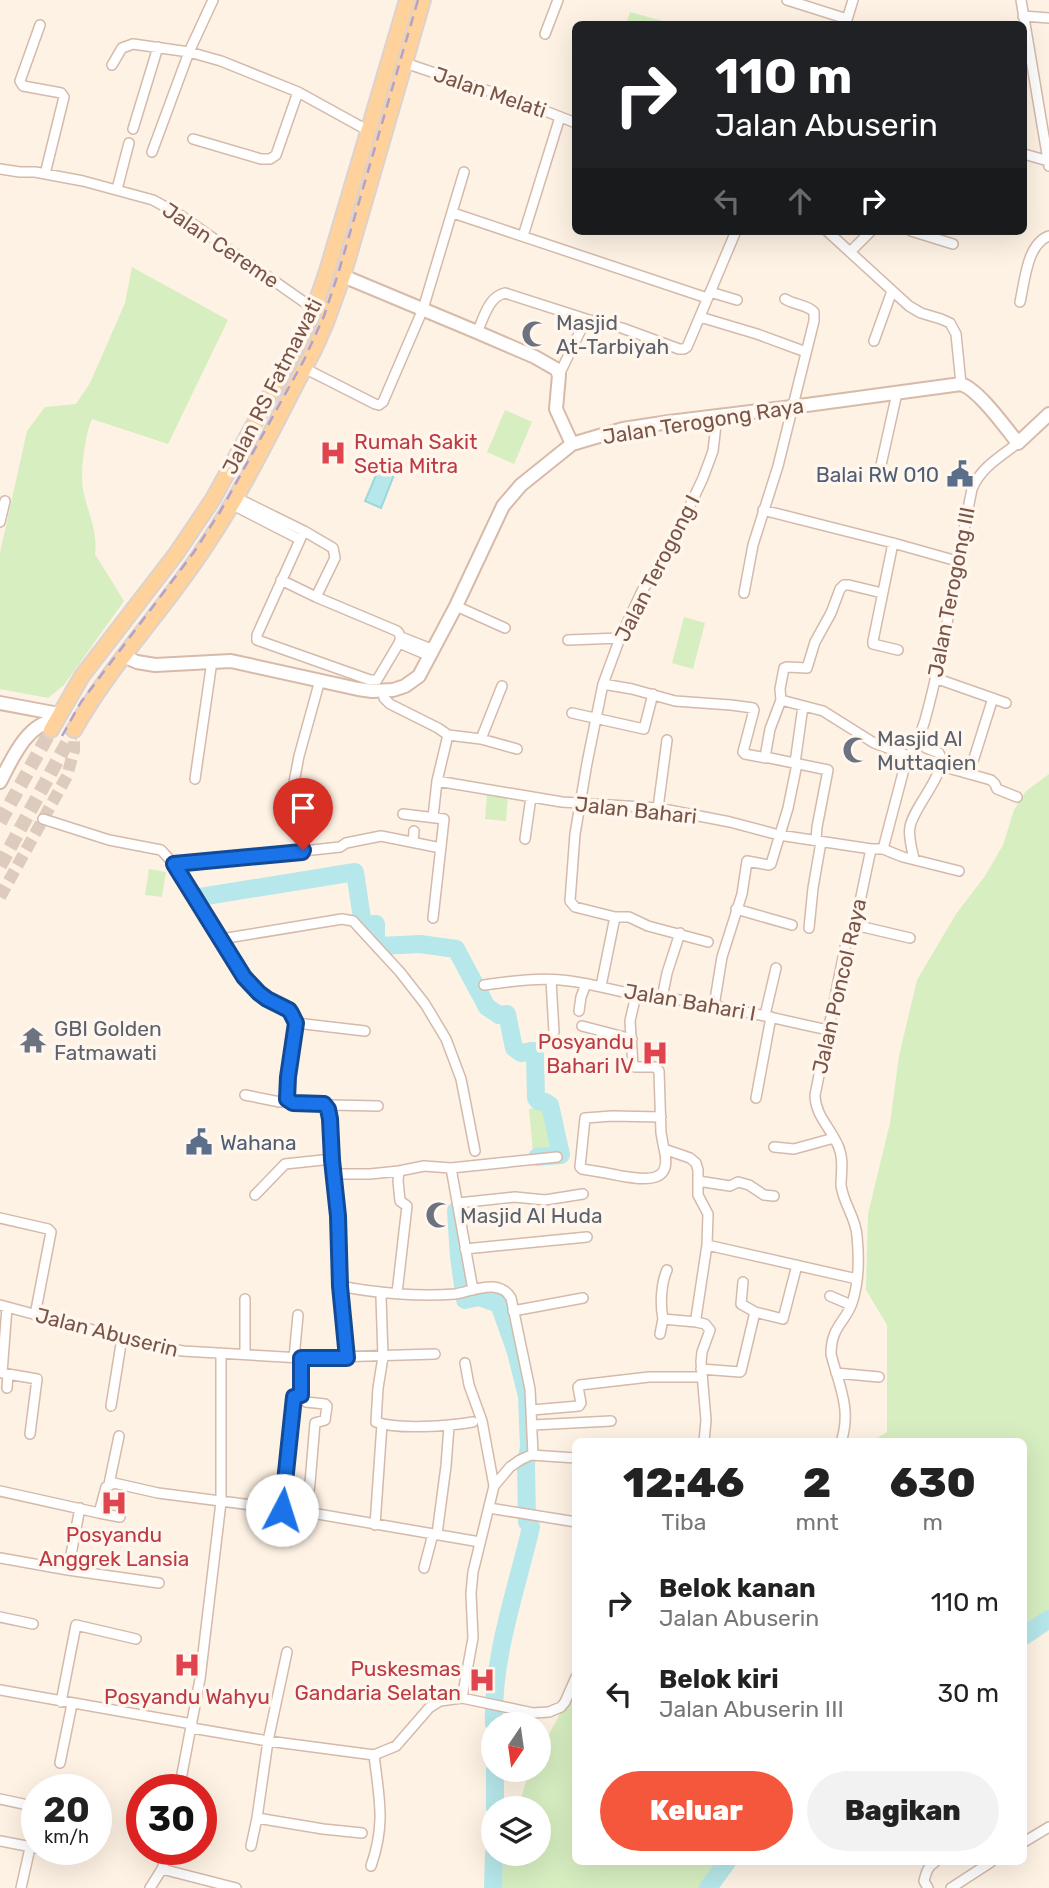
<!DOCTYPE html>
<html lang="id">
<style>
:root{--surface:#fff;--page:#f2f2f2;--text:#222;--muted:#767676;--accent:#f5573d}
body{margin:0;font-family:Rubik,sans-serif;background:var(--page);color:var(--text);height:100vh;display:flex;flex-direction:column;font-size:26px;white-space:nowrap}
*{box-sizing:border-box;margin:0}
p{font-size:23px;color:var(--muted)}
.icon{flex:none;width:38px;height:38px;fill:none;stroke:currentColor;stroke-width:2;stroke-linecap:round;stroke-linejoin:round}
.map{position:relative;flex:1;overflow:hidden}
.side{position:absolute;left:572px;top:1438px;width:455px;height:427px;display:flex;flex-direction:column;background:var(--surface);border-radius:10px;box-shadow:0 7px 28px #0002}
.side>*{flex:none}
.guide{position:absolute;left:572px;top:21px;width:455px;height:214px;border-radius:10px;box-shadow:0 7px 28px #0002;background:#202124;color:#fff;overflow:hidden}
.needle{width:46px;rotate:193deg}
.buttons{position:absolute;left:481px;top:1712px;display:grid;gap:14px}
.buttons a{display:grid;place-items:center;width:70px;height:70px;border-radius:50%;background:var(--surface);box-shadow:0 7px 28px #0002;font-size:35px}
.speed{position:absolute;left:21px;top:1774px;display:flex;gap:14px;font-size:35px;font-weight:700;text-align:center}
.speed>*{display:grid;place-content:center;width:91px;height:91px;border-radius:50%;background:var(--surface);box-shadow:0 7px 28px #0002;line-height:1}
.speed small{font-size:18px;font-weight:400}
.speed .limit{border:10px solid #d22;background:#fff;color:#111}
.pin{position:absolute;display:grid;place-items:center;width:60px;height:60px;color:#fff;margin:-72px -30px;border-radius:50% 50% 50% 0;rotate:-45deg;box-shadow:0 0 7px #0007}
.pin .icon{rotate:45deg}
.me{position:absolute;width:77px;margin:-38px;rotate:5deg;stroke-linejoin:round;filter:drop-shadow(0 0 5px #0008)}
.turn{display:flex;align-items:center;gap:24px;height:147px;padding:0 28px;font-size:32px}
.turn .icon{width:91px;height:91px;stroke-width:2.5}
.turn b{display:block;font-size:49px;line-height:60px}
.lanes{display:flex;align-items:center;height:66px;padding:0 28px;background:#0003;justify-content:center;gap:35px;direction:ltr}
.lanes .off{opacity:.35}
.eta{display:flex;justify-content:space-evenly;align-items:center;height:119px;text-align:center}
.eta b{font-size:42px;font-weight:800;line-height:49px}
.cta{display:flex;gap:14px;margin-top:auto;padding:14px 28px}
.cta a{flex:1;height:80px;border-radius:42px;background:var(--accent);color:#fff;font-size:28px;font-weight:800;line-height:80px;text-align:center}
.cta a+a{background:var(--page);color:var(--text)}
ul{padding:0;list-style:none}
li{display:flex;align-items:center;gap:21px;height:91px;padding:0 28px}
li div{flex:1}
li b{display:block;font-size:26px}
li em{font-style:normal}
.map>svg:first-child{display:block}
.green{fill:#d7eec1}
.water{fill:#b6e7ea;stroke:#9bd8dd;stroke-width:2}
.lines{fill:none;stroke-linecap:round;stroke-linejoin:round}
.river{stroke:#b6e7ea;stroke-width:18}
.secondary-tunnel{stroke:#ddcbbd;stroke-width:12;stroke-dasharray:12 6;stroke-linecap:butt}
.primary-tunnel{stroke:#ddcbbd;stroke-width:14;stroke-dasharray:14 7;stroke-linecap:butt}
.street-casing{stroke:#d4baab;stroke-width:12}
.secondary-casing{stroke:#d7baa9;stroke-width:16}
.primary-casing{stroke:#dcd3cf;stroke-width:18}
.street{stroke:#fff;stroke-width:9}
.secondary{stroke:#fff;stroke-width:12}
.primary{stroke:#ffd19b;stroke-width:14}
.rail{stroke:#b4a1ca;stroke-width:2.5;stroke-dasharray:10 7;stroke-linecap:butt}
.route-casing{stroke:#114b97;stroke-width:18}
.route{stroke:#1a73e8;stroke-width:12}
.labels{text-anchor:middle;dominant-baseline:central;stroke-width:7;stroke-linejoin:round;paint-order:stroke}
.street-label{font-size:21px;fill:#7a5547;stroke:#fff6ed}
.worship-label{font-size:21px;fill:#5b616d;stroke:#fff6ed;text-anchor:start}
.health-label{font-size:21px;fill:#be3a42;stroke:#fff6ed;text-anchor:end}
.service-label{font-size:21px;fill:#4e5e75;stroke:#fff6ed;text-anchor:end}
</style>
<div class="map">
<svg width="1049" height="1888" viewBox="0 0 1049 1888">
<rect width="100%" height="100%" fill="#fef2e4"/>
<path class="green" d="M630,12l40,11v1h-44z
M132,267l96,53 -60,124 -76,-25c-7,15 -12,54 -9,70 4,22 15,42 12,65l29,47 -60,84 -16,13 -48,-9v-136l27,-122 18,-24 31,-3 14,-21 35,-80z
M505,410l27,12 -18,42 -27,-12z
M684,617l21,6 -12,46 -21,-6z
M1049,774v845l-25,17v-194h-153l16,-10v-107l-21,-35 2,-76 22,-91 9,-67 18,-76 39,-66 29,-38 18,-31 11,-35 12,-19z
M487,793l21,2 -2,26 -21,-2z
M149,869l17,3 -4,25 -17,-2z
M547,1107l4,44 -18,2 -4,-44z
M576,1685v177h151l-19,26h-215l11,-35h35v-45h-21l12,-39h9v-17z"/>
<path class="water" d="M379,468l15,7 -13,33 -16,-7z"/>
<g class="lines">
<path class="river" d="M200,897l155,-25 8,53 13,-1v15l4,7 40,-2 36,5 31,58 12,8 8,-1 7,34 7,5 12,-2 2,4 1,43 2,3 7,1 5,3 11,50 -24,2
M456,1211l3,46 6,43 14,-3 20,7 17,48 11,44 2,52 -3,15 1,59 4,5c-15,65 -39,129 -37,197
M1024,1636l25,-17
M495,1769v39
M493,1888l1,-35
M708,1888l19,-26"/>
<path class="secondary-tunnel" d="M0,897l67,-121 7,-26v-20"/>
<path class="primary-tunnel" d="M0,822l51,-92
M0,866l74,-136"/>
<g class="street-casing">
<path id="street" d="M787,0l60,19
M1021,0l28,166
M1023,16l26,2
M846,23l7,-23
M40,25l-20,56 3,5 33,6 5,1 3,4 -19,77
M545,34l13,-34
M405,63l122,41 49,19
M112,65l10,-17 11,-4 56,8 32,9 77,31 69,38
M133,129l25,-82
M193,139l68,20h9l6,-4 22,-63
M152,152l37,-100 24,-52
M1024,154l24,7
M0,169l20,3h15l48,9 70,19 27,15 134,94
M117,189l12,-46
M453,213l254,85
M827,231l82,75 12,7 20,6 9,4 6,11 5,50
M911,231l42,13
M523,236l37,-119
M851,251l20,-20
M710,292l27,8
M1020,302c5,-22 7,-58 29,-66
M700,317l57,17 49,18
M477,332c7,-14 11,-35 28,-39l81,26 36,9 57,21h5l3,-2 49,-116
M874,341l18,-50
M304,368l71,36 4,1 4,-3 40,-93 41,-137
M559,375l27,-56
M879,474l18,-81
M235,497l69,34 29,17 2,10 -19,39 81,34c4,4 4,7 2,12l-22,37h-7l-113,-40v-5l47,-104
M231,504l68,35
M763,510l130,33 64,18
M0,522l5,-21
M893,543l-20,98v3l25,6
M281,580l35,17
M744,593l9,-48 25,-79 36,-145v-9c-8,-8 -20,-7 -29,-13
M456,606l49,22
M401,637l33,13
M568,640l52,-2
M399,643l31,13
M935,678l71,25
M603,684l29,5 43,12 56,4 22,3 1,2 -11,42 2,2 21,4
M383,690l1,8 6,6 48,24 10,7 -11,46 -4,36
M781,700l42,11 51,32 35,13
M572,713l72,16 9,-35
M448,735l33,4 36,10
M481,739l21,-53
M795,763l8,-57
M941,766l50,14 4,4 2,5 20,8
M969,774l24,-76
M195,779l17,-118
M437,781l125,21 96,6 72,14 49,13 92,14h12l20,8 56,14
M658,808l9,-68
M403,814l41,5 -11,99
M43,819l66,21 52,10 13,14 70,113 8,9 15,13 22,11c15,23 -6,61 -2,89l6,4 31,1 2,2
M525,839l6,-42
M816,840l1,-13 11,-57 -63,-13 5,-28 11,-29 -1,-11 4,-21 3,-1 20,1 8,-26 16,-29 9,-24 4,-4h5l33,8
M413,842l1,-11
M883,849l21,-80c6,-17 16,-31 21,-49 21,-76 31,-154 47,-231 8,-21 29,-33 46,-46
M303,851l37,-4 6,-4 35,-7 60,12
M914,859c-2,-10 -6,-22 -4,-32 3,-20 40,-57 29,-74l-13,-5
M174,864l129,-13 -1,-27 -14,-4v-6l11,-58 21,-76
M736,909l56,16
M615,917h14l19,9 60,16
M855,925l55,13
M809,928l4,-40 8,-46
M221,939l121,-20 11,2 47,51 25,32 21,35 15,40 14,72
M551,980l3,52
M484,985c28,-4 58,-8 86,-4 23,3 45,10 68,14 16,3 32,3 48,6 48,7 95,19 142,29
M601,986l14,-69 -40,-10 -5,-6 5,-67 12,-71 16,-79 17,-46 22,-47 29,-45 32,-68 10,-27 4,-35
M636,995l-6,26 3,44 2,2h20l4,4 2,62 3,16 26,9 6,5 2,7v25l10,19 -1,31 -11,73v4l9,2 5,6 -8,22 -1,10 5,58 -2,22
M662,998l5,-25 13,-40
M714,1006l8,-49 20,-63 5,-33 22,4 2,-1 17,-56 9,-44
M579,1011l2,-14 5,-13
M765,1015l11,-47
M296,1023l69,8
M582,1026l50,13
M245,1095l35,7 9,-1
M756,1098l15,-81
M326,1106l4,13 2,40 6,57 2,70 7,72
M326,1106l5,-1 47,1
M661,1117l-49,-1 -27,2 -5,49 2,2c13,2 26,4 39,7 25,4 52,8 43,-27
M774,1147l20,2 40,-11
M451,1168l106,-11
M335,1174h35l29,-3
M698,1181l32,5 8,-4 11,3 15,10 10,1
M255,1195l30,-31 47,-5
M458,1203l57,-6 30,3 38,-6
M0,1218l48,11 3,3 -16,83
M707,1245l150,34
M465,1249l122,-12
M340,1286c35,7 79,11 115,8 13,-2 25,-8 38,-7 9,1 14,4 18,11l19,91 3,66
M397,1293l10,-87 -7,-5 -2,-20 1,-10 25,-5 27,2 22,122
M830,1296l21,9
M381,1297l2,60 -5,31 -2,34c23,8 73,4 97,0
M245,1299v55
M0,1305l149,40 34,6 118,7 134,-4
M7,1307l-5,66 35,6 -7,55
M513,1311l70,-13
M755,1312l28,7 14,-54
M663,1319c-3,-14 -2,-36 4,-49
M660,1334l3,-15 33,3
M294,1358l4,-43
M301,1358v37l5,7 19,2 2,2 -2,14 -10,3 -5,60 -4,29
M465,1363l4,22 13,36 12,65
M701,1369l39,3 1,-1 14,-59 -14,-8 2,-22
M836,1373l43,4
M7,1388l1,-13
M111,1406l11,-68
M532,1410l47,-4 2,-3 -3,-16 2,-2 69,-8h52
M533,1425l78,-4
M841,1442c11,-33 -2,-56 -10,-88 0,-29 16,-32 22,-54 6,-20 6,-44 4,-64 -1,-18 -14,-33 -16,-51 0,-13 3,-24 -2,-37 -7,-19 -24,-32 -24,-53l31,-152 9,-18 16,-76
M109,1484l10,-48
M0,1491l99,22 7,-26 8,-4 44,10 148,19 174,30
M489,1508l87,14
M282,1509l12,-112 7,-2
M99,1513l21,4
M375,1525l7,-101
M437,1534l9,-68 3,-40
M0,1558l68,12 91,13
M424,1568l9,-34
M68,1570l12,-62
M0,1617l33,7
M0,1690l192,34
M462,1698l11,-60 -2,-45 2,-21 21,-86 16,-19 10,-7 11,-5 45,3
M61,1702l15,-77 60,14
M192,1728l76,13 106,14 22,-9 33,-38 11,-7 22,-3 71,15 16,-1 12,-5 4,-5 11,-25
M60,1763l12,-59
M179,1790l21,-111 21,-177v-149
M0,1799l37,8
M257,1818l66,11 39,4
M0,1841l37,7
M1024,1842l25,-15
M251,1846l6,-28 11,-77 19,-89
M371,1866c15,-43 8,-68 3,-111
M162,1869l74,19
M21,1888l9,-40
M150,1888l12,-19 6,-19
M928,1888l-4,-7c2,-8 4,-15 11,-19
M951,1888l40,-26"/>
</g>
<g class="secondary-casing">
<path id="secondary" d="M343,276l134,56 58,25 21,12 3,6 -3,34 16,35
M123,656l14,6 18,3 76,-4 127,28 14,2 21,-1 12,-4 14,-10 37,-70 47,-100 18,-21 51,-41 51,-15 46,-7 123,-15 169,-23c18,6 44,43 57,59l31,-29
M0,703l59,11
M0,782c12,-23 27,-59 56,-62"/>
</g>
<g class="primary-casing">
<path id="primary" d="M51,730l31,-54 94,-122 37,-55 85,-155 16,-35 13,-38 80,-271
M74,730c37,-66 90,-120 131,-183 42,-62 74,-132 109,-197l12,-27 17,-47 80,-276"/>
</g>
<use href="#street" class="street"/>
<use href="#secondary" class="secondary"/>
<use href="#primary" class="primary"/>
<path class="rail" d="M62,736l19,-34 113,-150 26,-40 84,-152 20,-44 14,-42 80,-274"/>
</g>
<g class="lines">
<g class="route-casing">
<path id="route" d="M282,1510l12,-113 7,-2v-37h46l-7,-72 -2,-70 -6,-56 -2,-41 -2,-10 -4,-5 -31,-1 -6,-4 1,-22 8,-54 -5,-10 -2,-3 -22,-11 -8,-6 -15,-16 -70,-113 128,-12 1,-2"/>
</g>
<use href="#route" class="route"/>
</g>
<defs>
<g id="mosque-bare" transform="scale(2.1)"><path d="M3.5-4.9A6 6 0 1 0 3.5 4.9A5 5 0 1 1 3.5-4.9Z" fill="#6b7280" stroke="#fff6ed" stroke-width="2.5" paint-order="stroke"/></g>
<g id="hospital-bare" transform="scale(2.1)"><path d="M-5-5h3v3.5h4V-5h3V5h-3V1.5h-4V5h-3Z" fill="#e0444e" stroke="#fff6ed" stroke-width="2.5" paint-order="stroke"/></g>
<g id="civic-bare" transform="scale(2.1)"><path d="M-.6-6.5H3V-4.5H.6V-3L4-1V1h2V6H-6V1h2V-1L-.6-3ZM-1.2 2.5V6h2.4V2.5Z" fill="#5c6f8a" stroke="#fff6ed" stroke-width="2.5" paint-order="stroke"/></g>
<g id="temple-bare" transform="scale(2.1)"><path d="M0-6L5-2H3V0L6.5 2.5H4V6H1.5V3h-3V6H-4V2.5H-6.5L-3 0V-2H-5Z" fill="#6b7280" stroke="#fff6ed" stroke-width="2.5" paint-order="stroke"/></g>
</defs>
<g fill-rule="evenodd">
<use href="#mosque-bare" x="535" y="334"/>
<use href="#hospital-bare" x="333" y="453"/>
<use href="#civic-bare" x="960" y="474"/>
<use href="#mosque-bare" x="856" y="750"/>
<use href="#temple-bare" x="33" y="1040"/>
<use href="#hospital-bare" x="655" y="1053"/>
<use href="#civic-bare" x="199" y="1142"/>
<use href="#mosque-bare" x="439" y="1215"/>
<use href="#hospital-bare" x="114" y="1503"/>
<use href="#hospital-bare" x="187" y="1665"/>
<use href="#hospital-bare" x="482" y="1680"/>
</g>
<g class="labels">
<g class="street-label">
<text transform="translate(490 92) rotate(19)">Jalan Melati</text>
<text transform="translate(221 245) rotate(34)">Jalan Cereme</text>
<text transform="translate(272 386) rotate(-63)">Jalan RS Fatmawati</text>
<text transform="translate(703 421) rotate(-9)">Jalan Terogong Raya</text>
<text transform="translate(657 568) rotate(-63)">Jalan Terogong I</text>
<text transform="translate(951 592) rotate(-79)">Jalan Terogong III</text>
<text transform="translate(636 810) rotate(6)">Jalan Bahari</text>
<text transform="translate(839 986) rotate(-77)">Jalan Poncol Raya</text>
<text transform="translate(690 1002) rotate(10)">Jalan Bahari I</text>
<text transform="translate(107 1332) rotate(14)">Jalan Abuserin</text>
</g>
<g class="worship-label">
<text x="556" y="322">Masjid<tspan x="556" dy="24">At-Tarbiyah</tspan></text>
<text x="877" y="738">Masjid Al<tspan x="877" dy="24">Muttaqien</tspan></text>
<text x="54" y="1028">GBI Golden<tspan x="54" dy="24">Fatmawati</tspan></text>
<text x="460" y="1215">Masjid Al Huda</text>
</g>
<g class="health-label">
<text x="354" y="441" text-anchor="start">Rumah Sakit<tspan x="354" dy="24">Setia Mitra</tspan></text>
<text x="634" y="1041">Posyandu<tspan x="634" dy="24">Bahari IV</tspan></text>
<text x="114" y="1534" text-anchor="middle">Posyandu<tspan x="114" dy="24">Anggrek Lansia</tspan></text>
<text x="461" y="1668">Puskesmas<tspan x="461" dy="24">Gandaria Selatan</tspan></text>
<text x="187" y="1696" text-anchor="middle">Posyandu Wahyu</text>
</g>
<g class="service-label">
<text x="939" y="474">Balai RW 010</text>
<text x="220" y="1142" text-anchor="start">Wahana</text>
</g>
</g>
</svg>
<div class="buttons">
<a><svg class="needle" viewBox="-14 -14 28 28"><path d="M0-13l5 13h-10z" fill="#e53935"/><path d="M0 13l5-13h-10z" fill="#767676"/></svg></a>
<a><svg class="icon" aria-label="layers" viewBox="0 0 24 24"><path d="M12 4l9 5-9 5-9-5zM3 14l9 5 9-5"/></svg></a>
</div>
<div class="speed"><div>20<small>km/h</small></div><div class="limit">30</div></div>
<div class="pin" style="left:303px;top:850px;background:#d93025"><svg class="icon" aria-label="arrive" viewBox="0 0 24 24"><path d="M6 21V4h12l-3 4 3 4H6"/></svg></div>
<svg class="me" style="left:282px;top:1510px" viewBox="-20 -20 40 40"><circle r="19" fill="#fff"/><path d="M0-13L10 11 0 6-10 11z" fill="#1a73e8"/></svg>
<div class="guide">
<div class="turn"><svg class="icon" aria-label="right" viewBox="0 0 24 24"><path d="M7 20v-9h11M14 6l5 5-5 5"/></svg><div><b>110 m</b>Jalan Abuserin</div></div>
<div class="lanes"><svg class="icon off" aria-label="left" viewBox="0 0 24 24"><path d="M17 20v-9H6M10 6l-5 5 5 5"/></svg><svg class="icon off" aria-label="ahead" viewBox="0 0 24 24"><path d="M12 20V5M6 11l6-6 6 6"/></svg><svg class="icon" aria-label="right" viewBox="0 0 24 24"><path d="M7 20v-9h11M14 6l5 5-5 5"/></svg></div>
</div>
<section class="side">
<div class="eta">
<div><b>12:46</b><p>Tiba</p></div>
<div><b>2</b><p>mnt</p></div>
<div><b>630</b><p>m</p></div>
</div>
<ul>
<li><svg class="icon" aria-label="right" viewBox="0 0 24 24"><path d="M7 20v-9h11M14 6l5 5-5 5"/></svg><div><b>Belok kanan</b><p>Jalan Abuserin</p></div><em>110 m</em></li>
<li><svg class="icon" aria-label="left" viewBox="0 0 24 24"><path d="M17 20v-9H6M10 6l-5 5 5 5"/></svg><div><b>Belok kiri</b><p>Jalan Abuserin III</p></div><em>30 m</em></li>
</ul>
<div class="cta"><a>Keluar</a><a>Bagikan</a></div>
</section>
</div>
